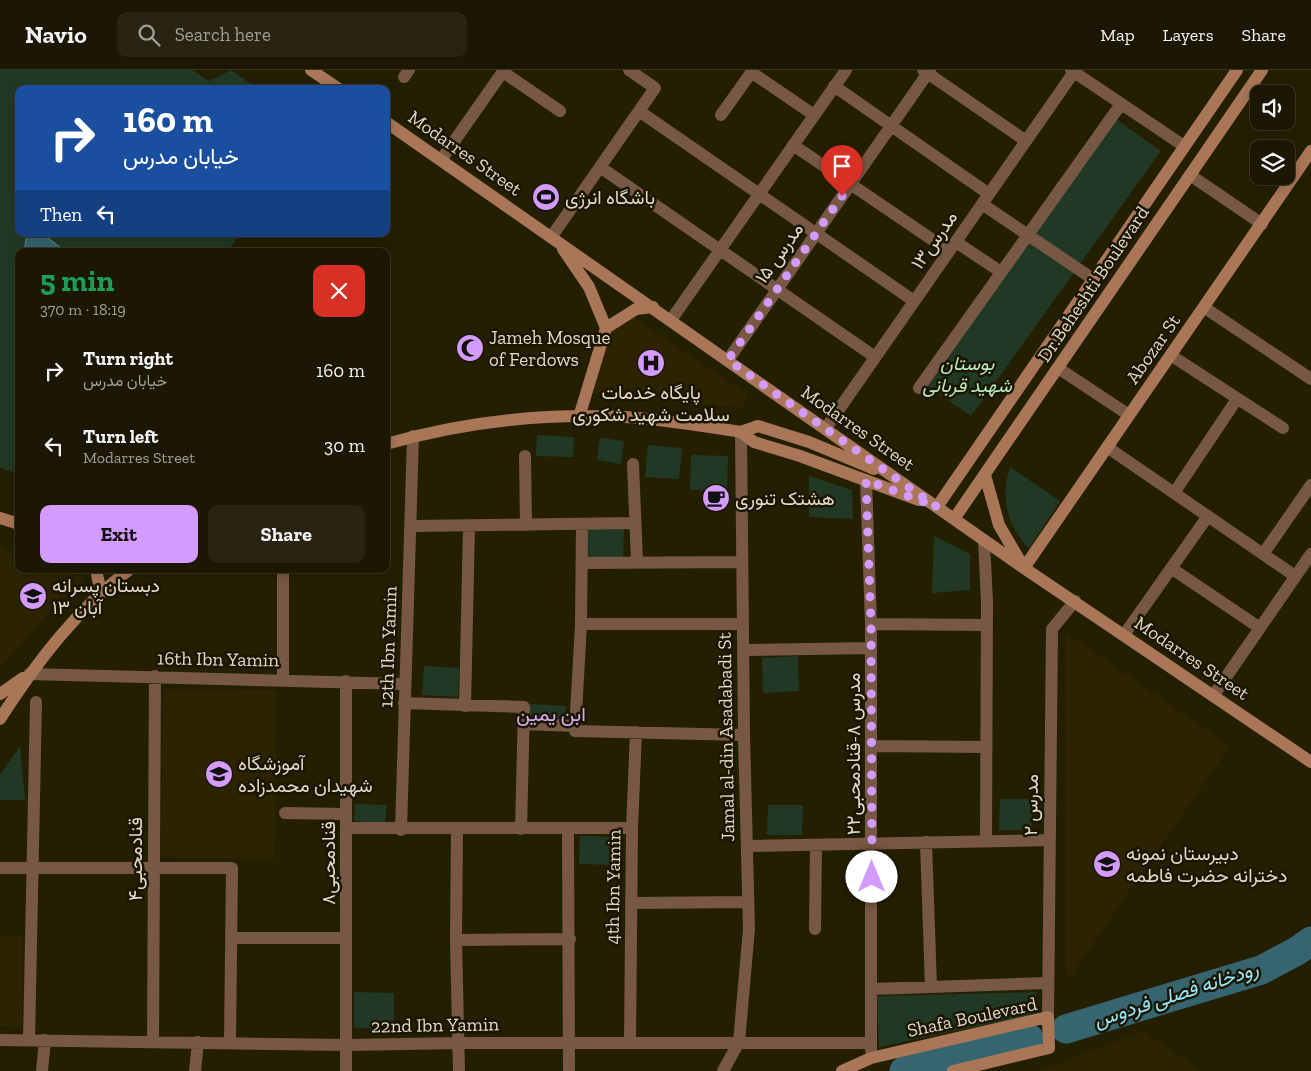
<!DOCTYPE html>
<meta charset="utf-8">
<style>
:root{--surface:#1c1702;--page:#292411;--text:#f1f3f6;--muted:#a09f99;--line:#3a3624;--accent:#d39cfc}
body{margin:0;font-family:"Zilla Slab",Vazirmatn,serif;background:var(--page);color:var(--text);height:100vh;display:flex;flex-direction:column;font-size:19px;white-space:nowrap}
*{box-sizing:border-box;margin:0}
p{font-size:16px;color:var(--muted)}
.icon{flex:none;width:28px;height:28px;fill:none;stroke:currentColor;stroke-width:2;stroke-linecap:round;stroke-linejoin:round}
.map{position:relative;flex:1;overflow:hidden}
.panel{position:absolute;left:15px;top:178px;width:375px;height:325px;display:flex;flex-direction:column;background:var(--surface);border-radius:10px;box-shadow:0 2px 12px #0003,0 0 0 1px var(--line)}
.panel>*{flex:none}
.banner{position:absolute;left:15px;top:15px;width:375px;height:152px;border-radius:10px;box-shadow:0 2px 12px #0003,0 0 0 1px var(--line);background:#1a4fa0;color:#fff;overflow:hidden}
.controls{position:absolute;left:1250px;top:15px;display:grid;gap:10px}
.controls a{display:grid;place-items:center;width:45px;height:45px;border-radius:10px;background:var(--surface);box-shadow:0 2px 12px #0003,0 0 0 1px var(--line);font-size:25px}
.pin{position:absolute;display:grid;place-items:center;width:42px;height:42px;color:#fff;margin:-51px -21px;border-radius:50% 50% 50% 0;rotate:-45deg;box-shadow:0 0 5px #0007}
.pin .icon{rotate:45deg}
.me{position:absolute;width:55px;margin:-28px;rotate:0deg;stroke-linejoin:round;filter:drop-shadow(0 0 4px #0008)}
.turn{display:flex;align-items:center;gap:18px;height:105px;padding:0 25px;font-size:22px}
.turn .icon{width:65px;height:65px;stroke-width:2.5}
.turn b{display:block;font-size:35px;line-height:42px}
.then{display:flex;align-items:center;height:48px;padding:0 25px;background:#0003;gap:10px;font-size:19px}
.round{display:grid;place-items:center;flex:none;width:52px;height:52px;border-radius:10px;background:var(--page)}
.headline{display:flex;align-items:center;justify-content:space-between;height:85px;padding:0 25px}
h1{font-size:30px;font-weight:800;line-height:38px;color:#1e9e55}
.cta{display:flex;gap:10px;margin-top:auto;padding:10px 25px}
.cta a{flex:1;height:58px;border-radius:10px;background:var(--accent);color:#111;font-size:20px;font-weight:800;line-height:58px;text-align:center}
.cta a+a{background:var(--page);color:var(--text)}
ul{padding:0;list-style:none}
li{display:flex;align-items:center;gap:15px;height:75px;padding:0 25px}
li div{flex:1}
li b{display:block;font-size:19px}
li em{font-style:normal}
header{display:flex;align-items:center;gap:30px;box-sizing:border-box;height:70px;padding:0 25px;background:var(--surface);border-bottom:1px solid var(--line)}
header strong{font-size:24px}
nav{display:flex;gap:28px;margin-inline-start:auto;font-size:18px}
.search{width:350px;height:45px;background:var(--page);display:flex;align-items:center;gap:12px;box-sizing:border-box;padding:0 18px;border-radius:10px;color:var(--muted);font-size:19px}
.map>svg:first-child{display:block}
.built{fill:#2c2400}
.green{fill:#213924}
.water{fill:#366570;stroke:#68888b}
.lines{fill:none;stroke-linecap:round;stroke-linejoin:round}
.river{stroke:#366570;stroke-width:29}
.street{stroke:#775844;stroke-width:12}
.secondary{stroke:#a97757;stroke-width:12}
.route{stroke:#d39cfc;stroke-width:9;stroke-dasharray:0 16.2}
.labels{text-anchor:middle;dominant-baseline:central;stroke-width:5;stroke-linejoin:round;paint-order:stroke}
.street-label{font-size:19px;fill:#dedbca;stroke:#1c1600}
.poi-label{font-size:19px;fill:#dedbca;stroke:#1c1600;text-anchor:start}
.park-label{font-size:19px;font-style:italic;fill:#b6ecbc;stroke:#1c1600}
.neighbourhood-label{font-size:20px;fill:#d3adf0;stroke:#1c1600}
.water-label{font-size:20px;font-style:italic;fill:#96e9fc;stroke:#1c1600}
</style>
<header>
<strong>Navio</strong>
<div class="search"><svg class="icon" aria-label="search" viewBox="0 0 24 24"><circle cx="10" cy="10" r="6"/><path d="M15 15l6 6"/></svg>Search here</div>
<nav><a>Map</a><a>Layers</a><a>Share</a></nav>
</header>
<div class="map">
<svg width="1311" height="1001" viewBox="0 0 1311 1001">
<rect width="100%" height="100%" fill="#251f02"/>
<path class="built" d="M632,246l116,79 -6,13 -149,-14 18,-62z
M0,478l19,6v15h39l27,9 -37,35 -48,55z
M1065,562l165,114 -163,235z
M163,619l114,1 -2,169 -114,-2z
M0,865l23,2 -1,90 -22,-1z
M1143,961l58,40h-161l58,-23z"/>
<path class="green" d="M0,0h192l17,11 22,-11 27,19h-239v145h221l-12,17h-209v223l-19,-6z
M1116,49l45,32 -190,265 -45,-31z
M537,365l37,2 -1,20 -37,-1z
M600,368l24,3 -3,23 -24,-4z
M648,375l34,3 -3,31 -34,-2z
M691,385l37,1 -1,34h-37z
M1010,397l50,34 -31,48c-22,-25 -29,-50 -19,-82z
M809,406l43,14 1,29 -44,-2z
M588,459h36l-1,30 -36,-1z
M934,466l36,18v36l-38,3z
M798,586l1,35 -36,2 -1,-35z
M424,596l35,2 -1,29 -36,-2z
M530,634l36,2 -1,16 -36,-2z
M20,676l5,54h-25v-25z
M1000,729h32v31h-33z
M355,734l32,1 -2,18 -31,-2z
M768,735h35l-1,30h-35z
M580,766l41,1 -1,28 -41,-1z
M354,922l40,1v36l-40,-1z
M1036,922v22l-157,33 -2,-51z"/>
<path class="water" d="M27,164h16l22,17h-41z"/>
<g class="lines">
<path class="river" d="M1066,959l195,-59 36,-19 14,-10
M904,1001l125,-33"/>
<path class="street" d="M923,0l103,71
M1071,0l113,76
M503,2l57,39
M751,2l63,43
M404,7l5,-7
M834,16l155,108
M639,41l275,190
M721,45l32,-45
M793,75l156,106
M441,90l63,-90
M600,97l275,190
M1190,105l72,49
M982,134l111,75
M552,166l103,-148 -26,-18
M956,172l45,30
M1205,238l106,71
M671,250l175,-250
M1172,286l111,72
M728,290l202,-290
M1058,298l71,47
M919,318l202,-284
M826,358l248,-356
M1107,377l188,129
M525,386l1,69
M633,394l4,97
M866,410l5,144v426
M1174,423l63,-94
M582,454l-1,100 -6,107 169,4
M412,456l223,-3
M984,470l3,63 -1,238
M1263,484l48,-69
M582,493l160,-1
M1171,498l89,60
M283,499v110
M581,554h162
M871,554l116,1
M1124,565l84,-119
M744,580l127,-2
M29,604l376,10
M346,611v390
M1213,626l98,-142
M404,633l120,4 -3,122
M465,636l4,-180
M524,654l51,2
M872,676l114,1
M285,743l61,1
M346,758h286
M568,759l1,242
M401,760l12,-394
M457,760l-1,110 3,131
M926,772l5,145
M747,776l303,-6
M0,798h232l-2,174
M631,833l117,-1
M815,859l1,-84
M231,868h115
M456,870l114,-1
M872,919l176,-6
M1048,947l4,-388 23,-28
M0,970l347,5 112,-2h412
M29,970l7,-338
M153,972l2,-366
M630,973l2,-215 4,-96
M42,1001l3,-31
M195,1001l3,-29
M723,1001l16,-29 10,-113 -5,-194 -3,-303"/>
<path class="secondary" d="M311,0l28,19
M386,52l638,446 287,194
M563,179l26,38 17,41
M606,258l30,-19 17,-2
M579,347l27,-89
M741,362l13,10 46,14 119,44
M386,374c77,-22 158,-31 238,-27 39,2 78,9 117,15l17,-6 51,16 65,27
M985,405l14,50 25,43 287,-417
M937,437l300,-437
M0,448l19,6
M954,449l308,-449
M96,499l5,25
M0,624l23,-16
M0,649c36,-56 77,-110 130,-150
M842,1001l29,-13 177,-41 1,31 -96,23"/>
</g>
<g class="lines">
<path class="route" d="M842,126l-114,164 209,147 -71,-27 5,144 1,253"/>
</g>
<defs>
<g id="stadium-disc" transform="scale(1.4375)"><circle r="9.5" fill="#d39cfc" stroke="#1c1600"/><path d="M0-5a6.5 5 0 1 0 0 10a6.5 5 0 1 0 0-10ZM-3.5-1.8h7v3.6h-7Z" fill="#111"/></g>
<g id="mosque-disc" transform="scale(1.4375)"><circle r="9.5" fill="#d39cfc" stroke="#1c1600"/><path d="M3.5-4.9A6 6 0 1 0 3.5 4.9A5 5 0 1 1 3.5-4.9Z" fill="#111"/></g>
<g id="hospital-disc" transform="scale(1.4375)"><circle r="9.5" fill="#d39cfc" stroke="#1c1600"/><path d="M-5-5h3v3.5h4V-5h3V5h-3V1.5h-4V5h-3Z" fill="#111"/></g>
<g id="cafe-disc" transform="scale(1.4375)"><circle r="9.5" fill="#d39cfc" stroke="#1c1600"/><path d="M-5.5-4.5H6V0H3Q3 3.5 0 3.5H-2.5Q-5.5 3.5-5.5 0ZM3-3.2v2h1.7v-2ZM-6 4.5H4V6H-6Z" fill="#111"/></g>
<g id="school-disc" transform="scale(1.4375)"><circle r="9.5" fill="#d39cfc" stroke="#1c1600"/><path d="M0-5L7-2L0 1L-7-2ZM-4 1L0 2.5L4 1V4Q0 6-4 4Z" fill="#111"/></g>
</defs>
<g fill-rule="evenodd">
<use href="#stadium-disc" x="546" y="127"/>
<use href="#mosque-disc" x="470" y="278"/>
<use href="#hospital-disc" x="651" y="293"/>
<use href="#cafe-disc" x="716" y="428"/>
<use href="#school-disc" x="33" y="526"/>
<use href="#school-disc" x="219" y="704"/>
<use href="#school-disc" x="1107" y="794"/>
</g>
<g class="labels">
<g class="street-label">
<text transform="translate(465 83) rotate(35)">Modarres Street</text>
<text transform="translate(934 170) rotate(-55)">مدرس۱۳</text>
<text transform="translate(779 183) rotate(-55)">مدرس ۱۵</text>
<text transform="translate(1093 214) rotate(-56)">Dr.Beheshti Boulevard</text>
<text transform="translate(1153 279) rotate(-55)">Abozar St</text>
<text transform="translate(858 358) rotate(35)">Modarres Street</text>
<text transform="translate(388 577) rotate(-88)">12th Ibn Yamin</text>
<text transform="translate(1192 588) rotate(34)">Modarres Street</text>
<text transform="translate(218 589) rotate(1)">16th Ibn Yamin</text>
<text transform="translate(726 667) rotate(-91)">Jamal al-din Asadabadi St</text>
<text transform="translate(853 684) rotate(-90)">مدرس ۸-قنادمحبی۲۲</text>
<text transform="translate(1031 735) rotate(-89)">مدرس ۲</text>
<text transform="translate(135 789) rotate(-90)">قنادمحبی۴</text>
<text transform="translate(328 793) rotate(-90)">قنادمحبی۸</text>
<text transform="translate(613 817) rotate(-89)">4th Ibn Yamin</text>
<text transform="translate(972 947) rotate(-12)">Shafa Boulevard</text>
<text transform="translate(435 955) rotate(-1)">22nd Ibn Yamin</text>
</g>
<g class="poi-label">
<text x="565" y="127">باشگاه انرژی</text>
<text x="489" y="267">Jameh Mosque<tspan x="489" dy="22">of Ferdows</tspan></text>
<text x="651" y="322" text-anchor="middle">پایگاه خدمات<tspan x="651" dy="22">سلامت شهید شکوری</tspan></text>
<text x="735" y="428">هشتک تنوری</text>
<text x="52" y="515">دبستان پسرانه<tspan x="52" dy="22">۱۳ آبان</tspan></text>
<text x="238" y="693">آموزشگاه<tspan x="238" dy="22">شهیدان محمدزاده</tspan></text>
<text x="1126" y="783">دبیرستان نمونه<tspan x="1126" dy="22">دخترانه حضرت فاطمه</tspan></text>
</g>
<g class="park-label">
<text x="967" y="293">بوستان<tspan x="967" dy="22">شهید قربانی</tspan></text>
</g>
<g class="neighbourhood-label">
<text x="551" y="644">ابن یمین</text>
</g>
<g class="water-label">
<text transform="translate(1176 924) rotate(-18)">رودخانه فصلی فردوس</text>
</g>
</g>
</svg>
<div class="controls">
<a><svg class="icon" aria-label="sound" viewBox="0 0 24 24"><path d="M4 9h4l5-4v14l-5-4H4zM17 9q2 3 0 6"/></svg></a>
<a><svg class="icon" aria-label="layers" viewBox="0 0 24 24"><path d="M12 4l9 5-9 5-9-5zM3 14l9 5 9-5"/></svg></a>
</div>
<div class="pin" style="left:842px;top:126px;background:#d93025"><svg class="icon" aria-label="arrive" viewBox="0 0 24 24"><path d="M6 21V4h12l-3 4 3 4H6"/></svg></div>
<svg class="me" style="left:872px;top:807px" viewBox="-20 -20 40 40"><circle r="19" fill="#fff"/><path d="M0-13L10 11 0 6-10 11z" fill="#d39cfc"/></svg>
<div class="banner">
<div class="turn"><svg class="icon" aria-label="right" viewBox="0 0 24 24"><path d="M7 20v-9h11M14 6l5 5-5 5"/></svg><div><b>160 m</b>خیابان مدرس</div></div>
<div class="then">Then<svg class="icon" aria-label="left" viewBox="0 0 24 24"><path d="M17 20v-9H6M10 6l-5 5 5 5"/></svg></div>
</div>
<section class="panel">
<div class="headline"><div><h1>5 min</h1><p>370 m · 18:19</p></div><a class="round" style="background:#d93025;color:#fff"><svg class="icon" aria-label="close" viewBox="0 0 24 24"><path d="M6 6l12 12M18 6L6 18"/></svg></a></div>
<ul>
<li><svg class="icon" aria-label="right" viewBox="0 0 24 24"><path d="M7 20v-9h11M14 6l5 5-5 5"/></svg><div><b>Turn right</b><p>خیابان مدرس</p></div><em>160 m</em></li>
<li><svg class="icon" aria-label="left" viewBox="0 0 24 24"><path d="M17 20v-9H6M10 6l-5 5 5 5"/></svg><div><b>Turn left</b><p>Modarres Street</p></div><em>30 m</em></li>
</ul>
<div class="cta"><a>Exit</a><a>Share</a></div>
</section>
</div>
